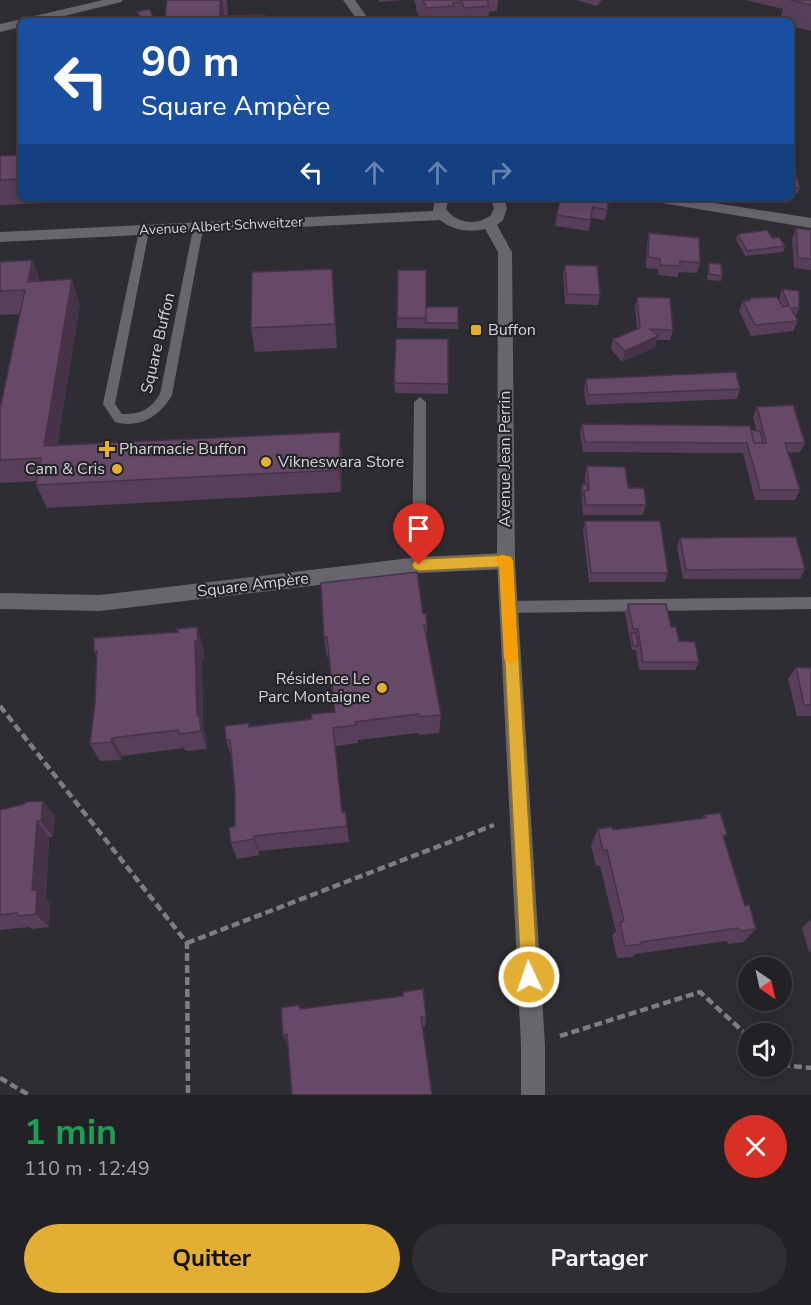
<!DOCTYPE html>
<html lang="fr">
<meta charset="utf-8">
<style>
:root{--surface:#222226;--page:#2e2f32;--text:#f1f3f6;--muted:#a2a4a7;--line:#3f3f43;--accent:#e2af34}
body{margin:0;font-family:"Nunito Sans",sans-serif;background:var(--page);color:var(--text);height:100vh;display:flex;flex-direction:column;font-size:22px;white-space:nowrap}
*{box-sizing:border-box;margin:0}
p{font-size:20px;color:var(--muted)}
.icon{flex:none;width:33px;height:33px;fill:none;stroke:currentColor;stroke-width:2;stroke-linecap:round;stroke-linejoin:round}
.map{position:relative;height:1095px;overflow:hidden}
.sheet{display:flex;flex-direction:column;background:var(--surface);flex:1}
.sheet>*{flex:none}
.banner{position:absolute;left:18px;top:18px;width:776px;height:183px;border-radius:9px;box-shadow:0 3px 15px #0003,0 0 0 2px var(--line);background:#1a4fa0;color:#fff;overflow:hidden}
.needle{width:39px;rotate:146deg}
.tools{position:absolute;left:738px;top:957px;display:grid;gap:12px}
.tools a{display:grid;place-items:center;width:54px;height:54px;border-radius:50%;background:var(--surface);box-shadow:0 3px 15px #0003,0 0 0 2px var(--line);font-size:30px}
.pin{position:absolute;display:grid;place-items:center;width:51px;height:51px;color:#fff;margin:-62px -26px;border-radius:50% 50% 50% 0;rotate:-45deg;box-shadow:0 0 6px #0007}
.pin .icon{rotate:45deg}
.me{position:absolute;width:66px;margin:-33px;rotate:357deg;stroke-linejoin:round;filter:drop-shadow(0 0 4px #0008)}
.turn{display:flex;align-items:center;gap:21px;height:126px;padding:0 24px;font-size:27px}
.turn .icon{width:78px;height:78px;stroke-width:2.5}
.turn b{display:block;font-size:42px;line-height:51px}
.lanes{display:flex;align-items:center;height:57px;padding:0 24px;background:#0003;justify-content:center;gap:30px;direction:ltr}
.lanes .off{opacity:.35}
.round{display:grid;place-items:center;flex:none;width:63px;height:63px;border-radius:32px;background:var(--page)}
.headline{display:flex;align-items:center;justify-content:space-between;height:102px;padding:0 24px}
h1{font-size:36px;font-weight:700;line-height:45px;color:#1e9e55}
.cta{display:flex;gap:12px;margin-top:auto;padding:12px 24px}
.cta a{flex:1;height:69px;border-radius:36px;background:var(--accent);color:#111;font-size:24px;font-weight:700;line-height:69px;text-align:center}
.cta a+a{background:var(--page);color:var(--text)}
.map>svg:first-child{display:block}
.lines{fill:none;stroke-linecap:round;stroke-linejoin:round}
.path{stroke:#7e7d82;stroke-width:4.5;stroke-dasharray:8 4;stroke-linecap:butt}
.lane{fill:#68666d;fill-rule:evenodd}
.street{fill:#68666d;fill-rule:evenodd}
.secondary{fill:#68666d;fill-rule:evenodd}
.wall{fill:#573f59}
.shaded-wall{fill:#473348}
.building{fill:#654967;stroke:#473348;stroke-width:1.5}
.route{fill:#e2af34;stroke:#937222;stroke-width:1.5}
.slow{fill:#f59e0b}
.poi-dot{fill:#e2af34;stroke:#252429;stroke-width:2}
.labels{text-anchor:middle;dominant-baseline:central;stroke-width:4.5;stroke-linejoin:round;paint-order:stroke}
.far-street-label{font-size:14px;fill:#d4d4d7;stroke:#252429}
.poi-label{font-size:16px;fill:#d4d4d7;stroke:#252429;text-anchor:start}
.street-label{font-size:16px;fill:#d4d4d7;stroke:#252429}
</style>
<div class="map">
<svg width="811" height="1095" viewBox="0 0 811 1095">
<rect width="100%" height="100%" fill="#2e2d33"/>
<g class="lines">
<path class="path" d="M0,706l187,237 1,152
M187,943l307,-118
M560,1036l140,-44 48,44
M782,1065l29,3
M0,1078l29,17"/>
<path class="lane" d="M198,226l5,3 -31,166c-12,21 -32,34 -57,27l-12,-18 36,-173 5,-3 5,3 -34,173 7,10c19,0 28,-4 38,-20l33,-165z
M420,397l6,5v163l-2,4h-10l-2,-4 2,-163z
M811,597v12l-303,4 -5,-2 -2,-4 2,-4 5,-2z"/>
<path class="street" d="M103,0h20l-2,2 -77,19h-23v6l-21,5v-8z
M649,198h34l128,20v10l-155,-26z
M506,553l6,3 3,5 -3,5 -6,3 -87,4 -319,38 -100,-2v-16l100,2 319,-38z"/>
<path class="secondary" d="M343,0h12l15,21h-12z
M435,198h14l-3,11c11,15 31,17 45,6l3,-7 -4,-10h14l3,10 -4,12 -6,5 15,27 3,309 30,484v50h-24v-50l-24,-484 1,-309 -13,-23c-16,4 -33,1 -45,-9l-440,22v-10l433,-21z"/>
</g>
<path class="wall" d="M167,0h60l1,9v6h-4v1l42,5h-100l-1,-3z
M378,0h25l-24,2z
M414,0h84l-1,11 -8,1 -1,9h-67l-5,-11v-5z
M576,0h26l-5,6z
M746,0h65v31l-21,-5v-5h-11l4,-12z
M21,155v43h139l-160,7v-49z
M790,171l10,17 -2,5h-8z
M610,198l-5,22 -14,-2 -2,13 -34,-5 2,-11z
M796,228l15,2v40l-17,-2 -2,-29z
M649,233l51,30 -3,10 -18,-1 -2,5 -19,-2v-6l-12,-1 1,-24z
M738,234l34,4 13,8 -2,6 -38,4 -9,-17z
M32,260l8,21 40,23 -23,142 285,8 -1,38 -294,16 -11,-23 1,-4 -36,2 -1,-2v-72l20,-95 -20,1v-53z
M709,263l13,13 -1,5 -14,-1 1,-12z
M565,265l35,30 -2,10 -33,-1 -2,-29z
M332,269l5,79 -82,4 -4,-24z
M782,289l17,19 -4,9 3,4 -5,10 -42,5 -12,-25 4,-10 36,-2z
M637,297l36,33 -3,10h-13l-2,7 -33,15 -11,-13 2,-10 24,-10 -2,-22z
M426,307h32v22l-61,-1v-10z
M586,379l154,10 -3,10 -151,6 -2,-16z
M394,383l54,1v10l-53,-1z
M757,407l48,36 -5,9 -12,1 12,37 -5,10h-40l-12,-47 -160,-1 -3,-18 2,-10 174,6 -3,-13z
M587,466l41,22 18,17 -3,10h-60l-2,-26 1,-5h3v-8z
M585,521l83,52 -3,9h-76l-6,-52z
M680,538l125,31 -5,10h-117l-6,-32z
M628,604l43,23 8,14 20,21 -4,8h-56l-3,-20h-4l-7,-37z
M423,614l4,11 -1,14 15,76 -2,18 -19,2 -2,-2 -60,7v3l-23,3 7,66 3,-1 4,31 -90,9v4l-22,4 -6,-16 4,-17v-34l-3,-34 -6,-18 24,-14 62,-7 23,-7 -6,-55h-2l-3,-20z
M204,648v12l-2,1 1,66 3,8 1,14 -21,2 -2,-3 -62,8 -1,4 -21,1 -10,-17 5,-41 2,-46 -3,-6z
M796,667l15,1v48h-14l-9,-37z
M43,801l12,16 -2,20h-4l-3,62 4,5 -1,23 -17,2 -3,-2 -29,3v-120z
M704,815l23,19 -3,5 21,67 11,23 -13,13 -14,2 -3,-3 -91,13 -2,3 -16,1 -5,-22 4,-5 -16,-65h-4l-5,-21 7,-16 15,1 89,-12z
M811,919v33h-2l-7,-24z
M301,1009l125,8 -1,10h-3l-130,58 -4,-39 -5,-10z"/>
<path class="shaded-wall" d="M220,0h2l2,15v6l-4,-5z
M226,0h1l1,9v6z
M153,16l1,5h-12v-2z
M32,260l9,25 -13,-3z
M332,269l2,24 3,55 -2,-24z
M72,279l8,25 -27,165 -9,-23z
M658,336l-3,11 -33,15 3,-11z
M340,432l2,22 -1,38 -2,-22z
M197,627l7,21v12l-2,1 1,66 3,8 1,14 -6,-18 -4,-15 -2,-75z
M112,738l10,18 -1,4 -10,-18z
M43,801l12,16 -2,20 -12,-16z
M37,821l12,16 -3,62 4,5 -1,23 -13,-13 -4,-24z
M254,836l5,15v4l-5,-16z
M287,1034l1,12 -5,-10z"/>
<path class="building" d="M167,0h53v16l45,-1v6h-54v-4l-46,1z
M423,0h64l2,6 -25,2 -2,-6 -9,1v3l-26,2z
M790,0h21v5z
M149,9l4,7 -11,3 -5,-7z
M21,155v24l-21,1v-24z
M790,171h5l5,17h-10z
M560,198h49l-2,12 -14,-3 -3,13 -33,-5z
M796,228l15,2v29l-13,-1z
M767,230l5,8 7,-1 6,9 -38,5 -9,-17z
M649,233l50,5 1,25 -20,-2v5l-20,-1v-6l-12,-2z
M32,260l-4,22 44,-3 -28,167 296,-14 -1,38 -303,15 5,-27 -41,2v-51l25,-119 -25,1v-29z
M709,263l12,1 1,12 -13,-2z
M565,265l32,1 3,29 -33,-1z
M332,269l3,55 -84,4 1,-56z
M398,270h28v48h-29z
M782,289l17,2v17h-8l7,13 -43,4 -12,-24h6l2,-3 26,-1 6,10 6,-1z
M637,297l33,1 3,32 -23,-1 8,7 -33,15 -12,-12 27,-11z
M426,307h32v16h-32z
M396,339h52v45l-54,-1z
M736,372l4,17 -152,6 -2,-16z
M793,405l12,38h-20l15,47h-40l-13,-47 -162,-1 -3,-18 168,2 4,17h12l-9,-36z
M751,430l9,1 3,12h-9z
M587,466l38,1 3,21h16l2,17h-60l-2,-14 5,-2z
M582,484h5l1,6 -4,1 -1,5z
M585,521h75l8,52h-77z
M796,537l9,32 -119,1 -6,-32z
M417,572l6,42h3l1,11h-3l17,90 -21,2 -2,-3 -63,8 1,3 -23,3 9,84 3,-1 2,15 -93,10v3l-23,4 -2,-15 6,-2v-34l-5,-52h-4l-1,-14 24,-3v4l63,-8 -1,-5 24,-2 -8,-75h-3l-3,-54z
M628,604h38l5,23h5l3,14 16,1 4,20h-56l-5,-33h-5z
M197,627l1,13 -3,1 2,75h2l2,15 -22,3 -1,-4 -66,8 -1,4 -21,2 5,-41 2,-52h-3v-13l84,-6 -1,-3z
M631,633h5l2,13 -5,-1z
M796,667l15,1v37h-7z
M43,801l-2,20h-4l-5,69h5l-1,24 -18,2 -1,-3 -17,2v-105l25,-6v-2z
M720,813l7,21 -4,2 22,70 4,-2 7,25 -15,2 -3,-3 -97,14 1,2 -17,2 -5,-23 4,-2 -17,-71 -4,1 -5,-22 14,-2 1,3 93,-12 -2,-3z
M423,989l3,28h-5l11,78h-140l-5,-61 -4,2 -2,-28 18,-3 1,4 103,-13v-4z"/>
<path class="route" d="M506,555l5,2 2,4 25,416 -2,6 -7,3 -6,-3 -2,-6 -21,-410 -81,4 -5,-2 -2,-4 2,-4 5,-2z"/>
<path class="slow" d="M502,555l9,2 2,4 5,97 -2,4 -5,2 -5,-2 -2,-4 -5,-92 -4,-5 2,-4z"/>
<g class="poi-dot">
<rect x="470" y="324" width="12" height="12" rx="3"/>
<path d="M104 440h6v6h6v6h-6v6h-6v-6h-6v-6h6z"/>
<circle cx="266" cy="462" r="6"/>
<circle cx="117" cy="469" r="6"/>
<circle cx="382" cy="688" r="6"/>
</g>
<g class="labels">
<g class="far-street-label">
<text transform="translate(221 226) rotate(-3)">Avenue Albert Schweitzer</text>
</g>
<g class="poi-label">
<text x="488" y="330">Buffon</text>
<text x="119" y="449">Pharmacie Buffon</text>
<text x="278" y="462">Vikneswara Store</text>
<text x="105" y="469" text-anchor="end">Cam &amp; Cris</text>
<text x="370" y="679" text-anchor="end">Résidence Le<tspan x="370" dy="18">Parc Montaigne</tspan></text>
</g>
<g class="street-label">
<text transform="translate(158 343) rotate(-77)">Square Buffon</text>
<text transform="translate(505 459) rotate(-90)">Avenue Jean Perrin</text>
<text transform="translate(253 585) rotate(-7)">Square Ampère</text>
</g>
</g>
</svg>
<div class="tools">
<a><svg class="needle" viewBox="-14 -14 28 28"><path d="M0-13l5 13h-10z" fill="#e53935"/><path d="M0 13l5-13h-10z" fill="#a2a4a7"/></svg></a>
<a><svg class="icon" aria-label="sound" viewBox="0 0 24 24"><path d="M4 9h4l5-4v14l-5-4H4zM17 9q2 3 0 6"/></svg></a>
</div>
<div class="pin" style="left:419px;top:565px;background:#d93025"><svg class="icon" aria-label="arrive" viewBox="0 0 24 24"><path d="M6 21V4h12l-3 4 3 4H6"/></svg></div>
<svg class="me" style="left:529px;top:977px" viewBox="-20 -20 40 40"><circle r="17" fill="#e2af34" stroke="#fff" stroke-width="3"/><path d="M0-11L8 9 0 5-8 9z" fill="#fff"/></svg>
<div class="banner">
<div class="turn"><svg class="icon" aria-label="left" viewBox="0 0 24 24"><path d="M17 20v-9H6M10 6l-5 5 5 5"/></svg><div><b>90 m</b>Square Ampère</div></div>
<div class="lanes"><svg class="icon" aria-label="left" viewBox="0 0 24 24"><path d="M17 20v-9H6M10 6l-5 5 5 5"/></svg><svg class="icon off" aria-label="ahead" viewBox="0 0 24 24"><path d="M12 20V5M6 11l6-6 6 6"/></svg><svg class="icon off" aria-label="ahead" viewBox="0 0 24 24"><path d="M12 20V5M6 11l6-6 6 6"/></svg><svg class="icon off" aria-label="right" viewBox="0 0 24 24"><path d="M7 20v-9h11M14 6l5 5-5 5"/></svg></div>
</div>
</div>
<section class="sheet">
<div class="headline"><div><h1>1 min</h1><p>110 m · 12:49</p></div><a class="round" style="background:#d93025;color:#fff"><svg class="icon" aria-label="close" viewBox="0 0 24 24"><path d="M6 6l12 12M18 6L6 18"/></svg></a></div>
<div class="cta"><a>Quitter</a><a>Partager</a></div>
</section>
